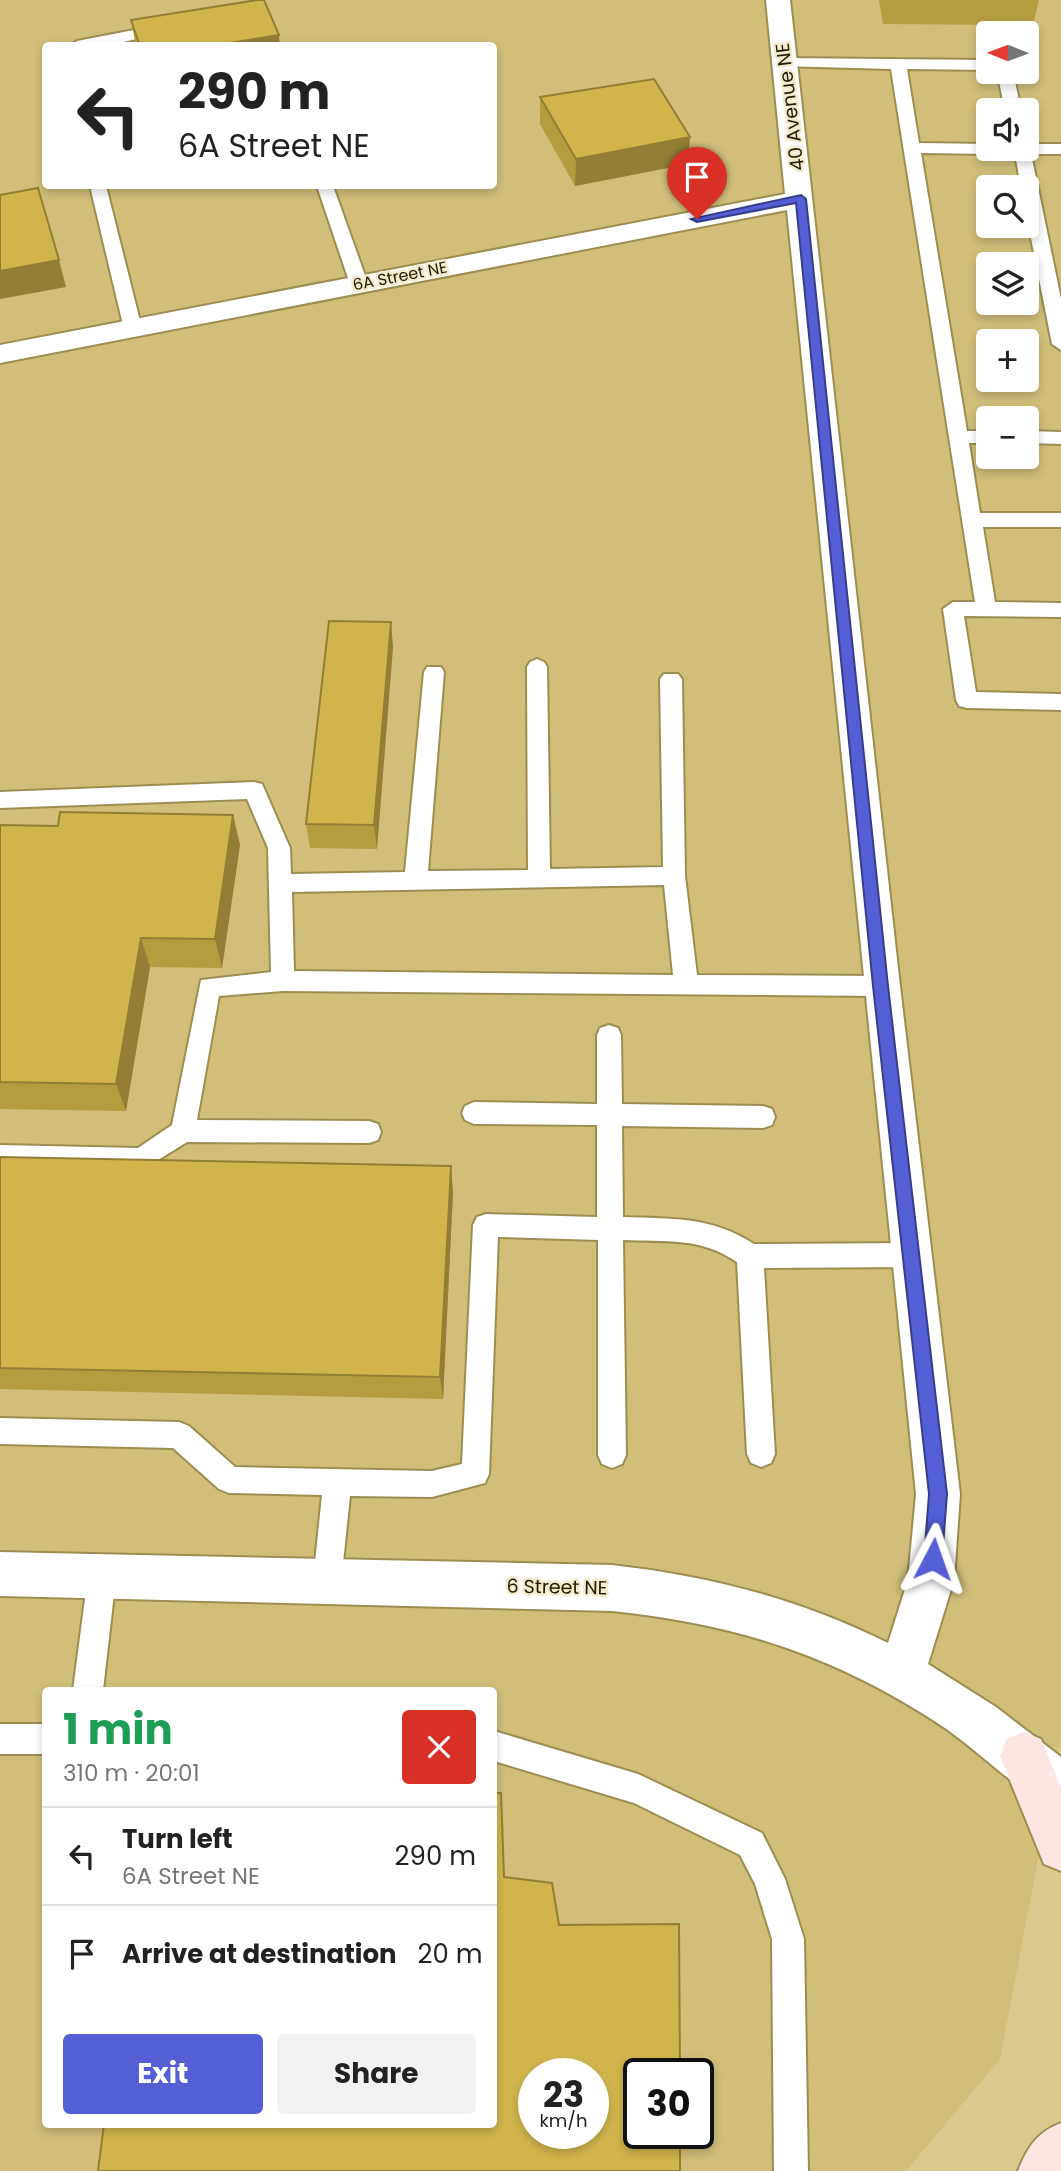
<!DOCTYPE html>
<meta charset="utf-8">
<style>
:root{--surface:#fff;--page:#f2f2f2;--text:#222;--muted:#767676;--line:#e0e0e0;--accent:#545ed5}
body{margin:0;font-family:Poppins,sans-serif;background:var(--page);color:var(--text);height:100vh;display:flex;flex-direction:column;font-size:26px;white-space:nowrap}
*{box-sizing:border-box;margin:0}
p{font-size:23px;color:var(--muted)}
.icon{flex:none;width:38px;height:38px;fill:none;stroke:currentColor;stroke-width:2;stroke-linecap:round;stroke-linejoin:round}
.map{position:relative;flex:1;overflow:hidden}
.sheet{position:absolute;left:42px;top:1687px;width:455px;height:441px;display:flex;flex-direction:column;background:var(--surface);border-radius:7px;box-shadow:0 4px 10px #0003}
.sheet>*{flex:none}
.banner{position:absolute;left:42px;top:42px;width:455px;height:147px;border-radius:7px;box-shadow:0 4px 10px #0003;background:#fff;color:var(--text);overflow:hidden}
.needle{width:46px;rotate:271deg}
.fabs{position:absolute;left:976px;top:21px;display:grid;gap:14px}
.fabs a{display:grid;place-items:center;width:63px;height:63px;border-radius:7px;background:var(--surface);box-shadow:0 4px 10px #0003;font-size:35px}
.speed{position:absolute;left:518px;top:2058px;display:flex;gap:14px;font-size:35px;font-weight:700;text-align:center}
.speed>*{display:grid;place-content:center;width:91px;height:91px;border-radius:50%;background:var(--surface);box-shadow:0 4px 10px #0003;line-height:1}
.speed small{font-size:18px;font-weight:400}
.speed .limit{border:4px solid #111;border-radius:10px;background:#fff;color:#111}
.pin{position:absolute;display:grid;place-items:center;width:60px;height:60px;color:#fff;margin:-72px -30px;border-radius:50% 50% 50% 0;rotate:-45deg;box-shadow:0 0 7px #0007}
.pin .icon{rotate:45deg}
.me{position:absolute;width:77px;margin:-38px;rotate:4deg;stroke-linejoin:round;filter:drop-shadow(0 0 5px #0008)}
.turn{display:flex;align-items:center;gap:24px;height:147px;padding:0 21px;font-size:32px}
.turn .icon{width:91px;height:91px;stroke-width:2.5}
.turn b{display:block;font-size:49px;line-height:60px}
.round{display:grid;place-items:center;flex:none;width:74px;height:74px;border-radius:7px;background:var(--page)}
.headline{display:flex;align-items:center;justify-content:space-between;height:119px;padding:0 21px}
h1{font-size:42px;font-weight:700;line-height:52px;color:#1e9e55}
.cta{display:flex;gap:14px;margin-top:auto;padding:14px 21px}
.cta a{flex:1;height:80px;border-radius:7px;background:var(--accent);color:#fff;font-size:28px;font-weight:700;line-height:80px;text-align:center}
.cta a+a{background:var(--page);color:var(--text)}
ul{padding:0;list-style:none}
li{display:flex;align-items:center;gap:21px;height:98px;padding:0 21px;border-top:2px solid var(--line)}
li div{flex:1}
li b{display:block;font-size:26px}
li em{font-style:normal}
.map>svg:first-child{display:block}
.built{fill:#d0be79;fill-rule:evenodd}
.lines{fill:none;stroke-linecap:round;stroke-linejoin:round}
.service-casing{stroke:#9c8d51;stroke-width:4}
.minor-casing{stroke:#9c8d51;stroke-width:4}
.secondary-casing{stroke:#9c8d51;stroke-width:4}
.service{fill:#fff;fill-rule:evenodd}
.minor{fill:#fff;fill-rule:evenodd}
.secondary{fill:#fde6e1;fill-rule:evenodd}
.wall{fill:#b49c41}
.shaded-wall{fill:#927f35}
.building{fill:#d1b54c;stroke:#927f35;stroke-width:2;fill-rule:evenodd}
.route{fill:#545ed5;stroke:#373d8a;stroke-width:2}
.labels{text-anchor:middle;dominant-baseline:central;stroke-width:5;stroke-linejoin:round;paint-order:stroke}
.far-street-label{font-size:16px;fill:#221c04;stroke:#f3ebcd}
.street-label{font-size:19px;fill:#221c04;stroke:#f3ebcd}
</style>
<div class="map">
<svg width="1061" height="2171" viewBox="0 0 1061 2171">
<rect width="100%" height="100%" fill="#dbca8d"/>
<path class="built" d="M0,0h1061v1739l-61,320 -94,112h-906zM989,33h38v39h-38zM46,46h448v140h-448zM989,110h38v39h-38zM989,187h38v39h-38zM989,264h38v39h-38zM989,341h38v39h-38zM989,418h38v39h-38zM46,1690h448v434h-448zM534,2074h59v59h-59zM639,2074h59v59h-59z"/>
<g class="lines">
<g class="service-casing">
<path id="service" d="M165,24l5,2v6l-66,14h-34l7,-5z
M785,58l204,2v10l-82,-1 12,74 70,1v5h8l-8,5 -68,-1 46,278h22v12h-20l11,70h81v14h-78l12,75 66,1v14l-97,-1 12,76 85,2v16l-94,-2 -8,-2 -3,-6 -13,-91 10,-7h22l-84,-533 -112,-3v-6z
M997,72h16l8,38h-16z
M1027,144h34v10h-30l30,145v51l-9,-6 -25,-126v-31h-6l-6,-33 -15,-1 -2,-4h29z
M90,186h16l36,143 -3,4 -6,2 -9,-6z
M317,186h16l35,98 -3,4h-12l-3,-4z
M1027,431l34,1v12l-34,-1z
M537,659l7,3 3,5 3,202 113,-2 -3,-188 4,-5h14l4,5 3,197 12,99 184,1 8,3 4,7 -4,7 -8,3 -598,-5 -64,5 -22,124 172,1 9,3 3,8 -3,8 -9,3 -182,-1 -45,28 -142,-3v-22l138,3 34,-23 29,-145 70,-8 -3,-124 -21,-49 -247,9v-16l254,-10 8,2 28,64 1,26 114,-2 19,-200 3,-5h14l3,5 -16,199 100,-1 -1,-203 3,-5zM664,885l9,90 -379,-4 -2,-79z
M609,1025l9,3 3,7 1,69 141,2 9,3 3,8 -3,8 -9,3 -141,-2 1,91c50,2 88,-1 131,27l156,-1 9,4 4,8 -4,8 -9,4 -146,1 11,186 -4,9 -10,4 -10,-4 -4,-9 -10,-192c-37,-25 -70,-20 -114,-22l3,215 -4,9 -10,4 -10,-4 -4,-9v-215l-100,-3 -9,237 -4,9 -53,14 -82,-1 -9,86 -4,10 -10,4 -10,-4 -4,-10 9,-87 -93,-2 -10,-4 -46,-41 -173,-4v-26l179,4 10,4 46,41 197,4 30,-7 11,-239 4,-8 9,-3 111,3v-92l-123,-1 -9,-4 -3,-7 3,-7 9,-4 123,2v-69l3,-7z
M102,1562l10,4 4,10 -13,114h-30l15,-114 4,-10z
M0,1724h46v30h-46z
M494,1731l144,43 124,59 23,46 19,60 4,232h-34l-2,-232 -17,-55 -15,-29 -106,-52 -140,-42z"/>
</g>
<g class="minor-casing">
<path id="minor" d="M766,0h24l110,986 60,508 -6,86 -26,84 68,43 65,50v55c-37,-15 -81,-60 -116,-84 -106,-71 -207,-104 -333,-117l-612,-15v-44l612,13c98,11 188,34 276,78l20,-63 8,-86 -129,-1284 -787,153v-18l785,-151z"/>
</g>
<g class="secondary-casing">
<path id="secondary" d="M1024,1732l17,7 20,49v83l-17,-7 -44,-108 7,-17z
M1061,2123v48h-43c9,-23 19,-39 43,-48z"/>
</g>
<use href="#service" class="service"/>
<use href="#minor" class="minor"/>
<use href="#secondary" class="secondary"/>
</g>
<path class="wall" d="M879,0h160l-6,25 -150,-1z
M131,20l149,26h-144z
M540,97l148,67 -113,22 -35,-62z
M393,647l-16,202 -67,-1 -4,-24z
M233,815l7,30 -18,123 -72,-1 -24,144 -126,-2v-284l58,1z
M0,1157l451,9 2,26 -10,207 -443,-10z"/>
<path class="shaded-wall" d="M279,35l1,11h-68z
M690,137l-2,27 -113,22 1,-27z
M59,260l7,27 -66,12v-28z
M391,622l2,25 -16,202 -3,-24z
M233,815l7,30 -18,123 -7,-29z
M141,938l9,29 -24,144 -10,-27z
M451,1166l2,26 -10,207 -3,-22z"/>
<path class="building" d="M257,0h7l15,35 -67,11h-72l-9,-26z
M654,79l36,58 -114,22 -36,-62z
M38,188l21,72 -59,11v-76z
M329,621l62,1 -17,203 -68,-1z
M60,812l173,3 -18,124 -74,-1 -25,146 -116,-2v-257l58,1z
M0,1157l451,9 -11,211 -440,-9z
M494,1793h7l3,84 48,6 7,42 120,-1 1,150h-41v59h41v38h-582l6,-47h390zM534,2074h59v59h-59z"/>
<path class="route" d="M801,195l5,4 82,787 59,508 -5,65 -3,6 -6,3 -7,-3 -2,-6 5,-65 -56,-508 -77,-783 -99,19 -6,-3z"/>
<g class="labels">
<g class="far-street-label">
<text transform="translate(400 276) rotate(-11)">6A Street NE</text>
</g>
<g class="street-label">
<text transform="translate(790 107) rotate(-97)">40 Avenue NE</text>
<text transform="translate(557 1587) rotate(1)">6 Street NE</text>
</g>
</g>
</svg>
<div class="fabs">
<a><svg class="needle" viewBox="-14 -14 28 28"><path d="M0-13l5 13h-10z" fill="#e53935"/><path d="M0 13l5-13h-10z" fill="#767676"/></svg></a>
<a><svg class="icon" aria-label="sound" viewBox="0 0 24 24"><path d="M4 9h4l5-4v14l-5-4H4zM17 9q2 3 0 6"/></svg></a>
<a><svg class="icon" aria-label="search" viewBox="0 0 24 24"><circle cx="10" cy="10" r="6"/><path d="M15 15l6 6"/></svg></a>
<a><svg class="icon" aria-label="layers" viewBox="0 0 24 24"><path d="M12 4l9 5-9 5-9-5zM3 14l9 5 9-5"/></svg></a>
<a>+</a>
<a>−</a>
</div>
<div class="speed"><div>23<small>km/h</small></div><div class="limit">30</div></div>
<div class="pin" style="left:697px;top:219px;background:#d93025"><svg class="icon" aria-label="arrive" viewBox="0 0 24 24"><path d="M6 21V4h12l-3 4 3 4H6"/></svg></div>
<svg class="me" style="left:933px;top:1559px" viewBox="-20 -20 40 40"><path d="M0-17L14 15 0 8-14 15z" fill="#545ed5" stroke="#fff" stroke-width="4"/></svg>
<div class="banner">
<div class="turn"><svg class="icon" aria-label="left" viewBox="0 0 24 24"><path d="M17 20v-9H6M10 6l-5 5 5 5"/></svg><div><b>290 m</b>6A Street NE</div></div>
</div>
<section class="sheet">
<div class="headline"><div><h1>1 min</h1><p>310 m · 20:01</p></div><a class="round" style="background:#d93025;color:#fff"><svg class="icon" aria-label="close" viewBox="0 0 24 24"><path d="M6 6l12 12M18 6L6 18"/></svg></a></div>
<ul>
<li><svg class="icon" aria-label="left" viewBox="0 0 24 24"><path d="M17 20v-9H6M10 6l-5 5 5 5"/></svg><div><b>Turn left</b><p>6A Street NE</p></div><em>290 m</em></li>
<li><svg class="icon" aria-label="arrive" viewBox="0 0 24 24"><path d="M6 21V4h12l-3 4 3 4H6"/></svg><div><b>Arrive at destination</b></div><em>20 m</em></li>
</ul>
<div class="cta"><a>Exit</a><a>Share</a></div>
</section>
</div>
